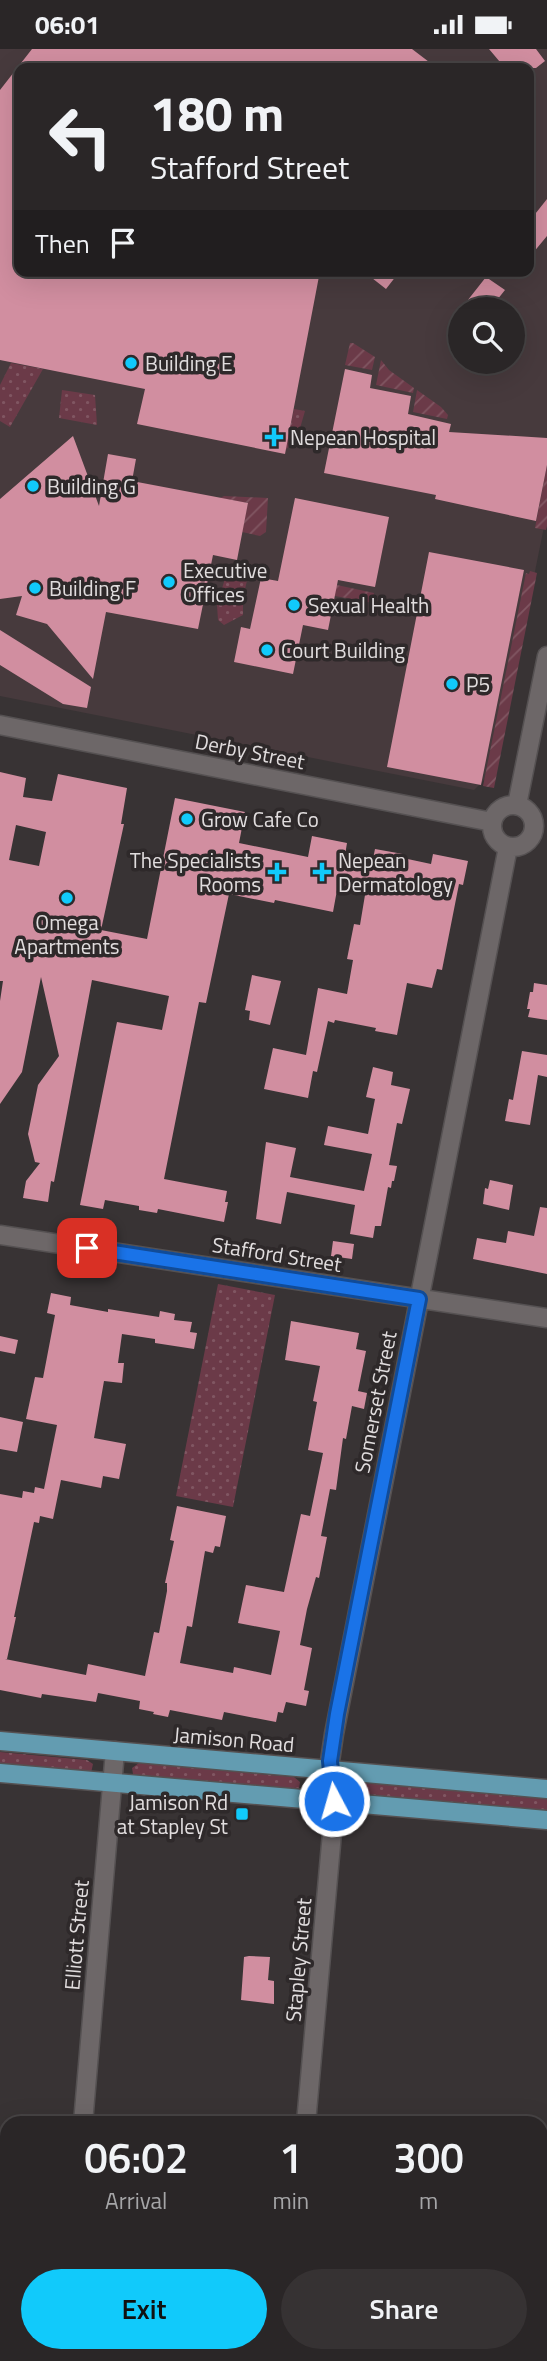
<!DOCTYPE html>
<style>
:root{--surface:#2a2627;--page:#363233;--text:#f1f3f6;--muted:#a5a5a7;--line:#464344;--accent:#11cafb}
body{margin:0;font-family:"Titillium Web",sans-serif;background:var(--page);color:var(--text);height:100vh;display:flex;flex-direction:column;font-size:26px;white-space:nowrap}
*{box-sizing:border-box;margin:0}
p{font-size:23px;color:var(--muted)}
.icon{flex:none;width:38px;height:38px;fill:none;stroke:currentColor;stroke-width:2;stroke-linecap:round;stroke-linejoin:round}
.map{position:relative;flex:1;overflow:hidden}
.sheet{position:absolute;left:0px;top:2067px;width:548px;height:247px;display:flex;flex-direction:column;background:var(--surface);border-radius:21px 21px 0 0;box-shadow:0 7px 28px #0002,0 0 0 2px var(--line)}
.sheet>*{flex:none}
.banner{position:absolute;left:14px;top:14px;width:520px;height:214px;border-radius:14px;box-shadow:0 7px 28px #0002,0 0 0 2px var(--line);background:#2a2627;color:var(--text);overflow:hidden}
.tools{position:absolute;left:448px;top:248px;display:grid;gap:14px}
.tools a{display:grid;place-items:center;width:77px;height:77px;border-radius:50%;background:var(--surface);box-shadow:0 7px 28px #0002,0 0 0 2px var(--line);font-size:35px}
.pin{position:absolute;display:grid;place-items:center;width:60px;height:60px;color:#fff;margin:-30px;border-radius:14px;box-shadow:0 4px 10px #0006}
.me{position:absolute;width:77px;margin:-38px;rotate:354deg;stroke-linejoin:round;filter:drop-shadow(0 0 5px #0008)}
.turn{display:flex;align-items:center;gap:24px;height:147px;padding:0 21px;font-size:32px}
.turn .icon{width:91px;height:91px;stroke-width:2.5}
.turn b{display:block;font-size:49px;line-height:60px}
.then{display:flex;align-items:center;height:66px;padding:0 21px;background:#0003;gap:14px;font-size:26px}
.eta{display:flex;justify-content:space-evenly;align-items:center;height:119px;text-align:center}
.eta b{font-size:42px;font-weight:600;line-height:49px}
.button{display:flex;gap:14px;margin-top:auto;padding:14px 21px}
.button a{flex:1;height:80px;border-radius:42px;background:var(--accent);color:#111;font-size:28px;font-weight:600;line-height:80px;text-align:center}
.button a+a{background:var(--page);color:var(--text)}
.status{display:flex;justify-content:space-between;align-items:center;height:49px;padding:0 35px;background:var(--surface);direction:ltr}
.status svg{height:19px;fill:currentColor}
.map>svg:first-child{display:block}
.built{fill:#473a3d;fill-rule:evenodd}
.grass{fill:url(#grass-dots)}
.park{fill:url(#park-tufts)}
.garden{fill:url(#garden-furrows)}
.building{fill:#d18ea0;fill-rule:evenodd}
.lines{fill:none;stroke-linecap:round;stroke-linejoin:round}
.minor-casing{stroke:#555152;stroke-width:21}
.major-casing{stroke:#555152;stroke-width:21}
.minor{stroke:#6d6768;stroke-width:18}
.major{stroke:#639cb1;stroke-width:18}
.route-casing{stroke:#114b97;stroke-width:18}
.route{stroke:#1a73e8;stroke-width:12}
.poi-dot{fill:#11cafb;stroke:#2e292a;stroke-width:2.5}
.labels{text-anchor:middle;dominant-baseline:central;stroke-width:7;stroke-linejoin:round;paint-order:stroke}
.poi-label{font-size:21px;fill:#e1ddde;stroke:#2e292a;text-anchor:start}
.street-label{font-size:21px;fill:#e1ddde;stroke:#2e292a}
</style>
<div class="status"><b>06:01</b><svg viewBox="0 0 49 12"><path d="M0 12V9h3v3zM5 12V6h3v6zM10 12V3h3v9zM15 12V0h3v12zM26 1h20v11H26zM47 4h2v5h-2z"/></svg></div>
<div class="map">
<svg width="547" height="2312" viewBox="0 0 547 2312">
<defs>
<pattern id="grass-dots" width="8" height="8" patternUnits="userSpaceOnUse" patternTransform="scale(1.75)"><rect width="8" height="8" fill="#6b3a48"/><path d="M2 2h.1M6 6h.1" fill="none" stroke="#805662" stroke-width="1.8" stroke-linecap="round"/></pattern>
<pattern id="park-tufts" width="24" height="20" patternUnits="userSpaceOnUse" patternTransform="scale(1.75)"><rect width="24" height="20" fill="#6b3a48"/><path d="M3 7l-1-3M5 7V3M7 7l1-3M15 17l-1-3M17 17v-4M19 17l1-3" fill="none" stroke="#805662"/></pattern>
<pattern id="garden-furrows" width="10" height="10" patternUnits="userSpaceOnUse" patternTransform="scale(1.75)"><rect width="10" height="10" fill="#6b3a48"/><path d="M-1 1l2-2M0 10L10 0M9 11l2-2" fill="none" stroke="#805662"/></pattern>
</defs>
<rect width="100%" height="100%" fill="#383334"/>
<path class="built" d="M0,0h547v463l-52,257 -21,21 -474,-94zM19,19h509v203h-509zM460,261h53v52h-53z"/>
<path class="grass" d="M11,314l32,6 -33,58 -10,-6v-36z
M62,341l33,5 2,30 -38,-7z
M294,360l11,2 -7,24 -13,16z
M240,519l8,8 -5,22v17l-19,10 -6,-5 -1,-15 10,-33z
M218,1235l57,11 -42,212 -57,-11z
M0,1703l87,8 6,4 -2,9 -91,-4z
M139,1714l155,14 6,5 -1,7 -8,4 -154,-14 -4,-5 -1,-6z
M362,1733l185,17v17l-188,-17 -4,-5 1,-8z"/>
<path class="park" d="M304,2307v-1l80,1v5h-80z"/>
<path class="garden" d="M350,294h3l22,14 -3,13 -27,-5z
M381,311l8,10 25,18 -1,5 -37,-8z
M417,341l24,17 7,8 -1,4 -34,-7z
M547,416v61l-1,4 -11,-2z
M224,447l44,2 -2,34 -6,4 -18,-4 6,-29 -28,-5z
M530,522l7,2 -43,215 -11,-2 43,-213 3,1z
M323,533l51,11 -1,10 -38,-7v-3l-14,-3z"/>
<path class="building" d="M32,0h380l25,19h-418v203h301l-35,183 -148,-30 8,-35 -145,-29v-270z
M489,0h47l9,12 -9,7h-31z
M547,150v37l-19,23v-36z
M363,222h37l-14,18z
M486,228l19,13 -16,20h-29z
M345,320l27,6 -2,13 41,8 -3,18 43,10 -2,8 98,6v27l-11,56 -101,-22 1,-4 -112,-22z
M73,387l26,70 9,-52 28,5 -4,22 116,22 -11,57 -24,-5 -15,74 -92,-17 -13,67 -46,-55 -31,-9 6,-19 -22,3v-100z
M295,449l94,19 -14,70 -37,-7 -10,50 -25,-5 -10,49 -59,-12 7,-35 9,2 11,-51 17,3z
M429,503l95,18 -43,215 -94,-18z
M0,581l91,57 -4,21 -24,-4 -63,-39z
M0,723l26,6 -3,19 29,4 6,-27 69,14 -6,36h3l-23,106 46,9 28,-141 70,14 -6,31 69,14 4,-21 35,7 -2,12 28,4 2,-10 28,5v4l28,6 2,-10 35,7 -5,24 -4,-1 -17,86 -5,-1 -5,19 -25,-5 -10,52 -22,-4 1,-3 -41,-8 -1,3 -6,-2 -11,51 -4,-1 -5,27 -44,-9 9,-41 33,7 12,-67 29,6 6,-34 -6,-1 7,-35 6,1 5,-30 -28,-5 -4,22 -58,-12 -1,3 -45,-9 -23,109 -7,-1 -35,177 63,12 -2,11h3l-4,20 -66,-13 -1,4 -18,-3v-4l-34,-6 -2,9 -23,-4 37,-183 45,8 7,-34 -77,-16 -38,202 -3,-1 -3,21 -25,-4 3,-17 14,-18 -5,-1 -7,-28 10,-49 21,-29 -18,-79 -19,95 -22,32v-103l3,-20h-3zM16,776l30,7 -7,34 -30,-6z
M252,926l29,6 -11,44 -21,-5 1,-9 -5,-1z
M534,934l13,2v35l-19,-3 2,-8h-3l3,-17h3z
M522,1002l25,4v22l-9,-2 -8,50 -25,-4 4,-22 4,1z
M373,1018l20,5 -2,13 19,4 -8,35 -5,-1 -8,42 8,1 -3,15h-2l-1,7 -3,-1 -7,39h-6l-2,12 -23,-4 5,-29 -68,-13 -6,32 -25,-5 10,-77 30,6 -6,29 74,14 8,-37 -48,-9 4,-19 40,8 7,-35 -9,-2z
M490,1131l23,5 -4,25 -26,-6 2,-16 3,1z
M540,1158l7,1v66l-74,-15 4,-21 29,5 2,-12 26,5z
M333,1192l21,3 -2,15 -21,-3z
M51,1244l20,4 -1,8 38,7v-3l51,8 1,-6 15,3 -1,6 18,2 -2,10 7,1 -3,16 -39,-6v-4l-33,-5 -4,29h6l-2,20 -18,-2 -10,57 32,6 -7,35 -16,-3 -2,12 -40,-8 -8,39 -13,-3 -1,7 -5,-1 -20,95h2l-9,42h-2l81,16 2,-11 57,12 9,-44 5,1 8,-42v-8h-2l9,-42 -4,-1 7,-34 49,10 -6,31 -5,-1 -2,7 -8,-2 -13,76 -5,-1 -7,37 53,10 1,-6 37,8 9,-44 -42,-8 8,-38 38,7 17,-78 9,2 13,-63 -15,-3 9,-48 -4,-1 7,-35 -35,-6 6,-39 68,12 -3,16 10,2 -8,40 9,2 -3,16 -12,-3 -6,33 -3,-1 -7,52 -6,-1 -9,47 6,1 -8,41 -3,-1 -9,32 -7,36 12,3 -8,42 5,1 -3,15 -20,-4 -3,11 -5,-1 -2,10 -52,-10 -2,8 -52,-10 -2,7 -15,-3 1,-2 -15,-3 1,-8 -42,-8 -2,9 -54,-8 -1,4 -41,-8v-196l22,4 1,-7 11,2 1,-6 9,2 13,-64 -31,-6 9,-42 8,1 12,-63 -8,-2z
M0,1287l18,4 -3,14 -15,-3z
M0,1368l23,5 -6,30 -17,-3z
M249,1907l21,1 -2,23 6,1v23l-33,-4 3,-43z"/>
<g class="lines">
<g class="minor-casing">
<path id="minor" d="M0,676l492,97
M492 777a21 21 0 1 1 42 0a21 21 0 1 1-42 0Z
M517,756l30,-149
M0,1186l547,83
M83,2074l32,-372
M306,2074l28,-312 -4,-50 4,-27 174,-887
M30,2312l2,-6
M286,2312v-6"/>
</g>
<g class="major-casing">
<path id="major" d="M0,1692l547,48
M0,1724l547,47"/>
</g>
<use href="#minor" class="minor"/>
<use href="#major" class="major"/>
</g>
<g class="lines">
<g class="route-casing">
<path id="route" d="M87,1199l332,51 -82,415 -7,47 4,40"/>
</g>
<use href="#route" class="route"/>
</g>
<g class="poi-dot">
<circle cx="131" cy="314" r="7"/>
<path d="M270.5 377.5h7v7h7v7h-7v7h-7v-7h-7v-7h7z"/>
<circle cx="33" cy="437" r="7"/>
<circle cx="169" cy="533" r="7"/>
<circle cx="35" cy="539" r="7"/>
<circle cx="294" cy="556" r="7"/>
<circle cx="267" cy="601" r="7"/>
<circle cx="452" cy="635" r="7"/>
<circle cx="187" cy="770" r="7"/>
<path d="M273.5 812.5h7v7h7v7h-7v7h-7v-7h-7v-7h7z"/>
<path d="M318.5 812.5h7v7h7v7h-7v7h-7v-7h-7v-7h7z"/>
<circle cx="67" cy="849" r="7"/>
<rect x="235" y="1758" width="14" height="14" rx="3.5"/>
</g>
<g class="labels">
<g class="poi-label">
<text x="145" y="314">Building E</text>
<text x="290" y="388">Nepean Hospital</text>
<text x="47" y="437">Building G</text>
<text x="183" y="521">Executive<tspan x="183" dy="24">Offices</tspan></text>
<text x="49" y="539">Building F</text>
<text x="308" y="556">Sexual Health</text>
<text x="281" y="601">Court Building</text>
<text x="466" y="635">P5</text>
<text x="201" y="770">Grow Cafe Co</text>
<text x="261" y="811" text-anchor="end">The Specialists<tspan x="261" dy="24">Rooms</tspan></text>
<text x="338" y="811">Nepean<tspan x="338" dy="24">Dermatology</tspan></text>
<text x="67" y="873" text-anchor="middle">Omega<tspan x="67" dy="24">Apartments</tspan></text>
<text x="228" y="1753" text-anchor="end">Jamison Rd<tspan x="228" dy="24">at Stapley St</tspan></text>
</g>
<g class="street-label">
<text transform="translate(250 702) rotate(11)">Derby Street</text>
<text transform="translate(277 1205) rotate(9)">Stafford Street</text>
<text transform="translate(375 1353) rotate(-79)">Somerset Street</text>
<text transform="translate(234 1690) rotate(5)">Jamison Road</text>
<text transform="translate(76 1886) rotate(-85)">Elliott Street</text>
<text transform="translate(298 1911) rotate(-85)">Stapley Street</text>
</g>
</g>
</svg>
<div class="tools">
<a><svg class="icon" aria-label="search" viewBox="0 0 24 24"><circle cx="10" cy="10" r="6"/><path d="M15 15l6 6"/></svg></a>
</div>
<div class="pin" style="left:87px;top:1199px;background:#d93025"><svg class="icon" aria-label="arrive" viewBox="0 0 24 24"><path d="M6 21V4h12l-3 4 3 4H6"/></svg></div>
<svg class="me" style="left:334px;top:1752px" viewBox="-20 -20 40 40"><circle r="17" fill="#1a73e8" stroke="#fff" stroke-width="3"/><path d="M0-11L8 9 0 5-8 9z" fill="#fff"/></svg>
<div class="banner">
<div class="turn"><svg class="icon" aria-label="left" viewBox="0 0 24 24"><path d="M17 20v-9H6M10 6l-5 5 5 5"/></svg><div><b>180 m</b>Stafford Street</div></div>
<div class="then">Then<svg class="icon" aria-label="arrive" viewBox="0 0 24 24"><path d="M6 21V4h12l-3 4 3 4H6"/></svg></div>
</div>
<section class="sheet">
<div class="eta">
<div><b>06:02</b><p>Arrival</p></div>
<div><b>1</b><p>min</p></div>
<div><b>300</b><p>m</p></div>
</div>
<div class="button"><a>Exit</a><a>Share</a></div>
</section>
</div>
